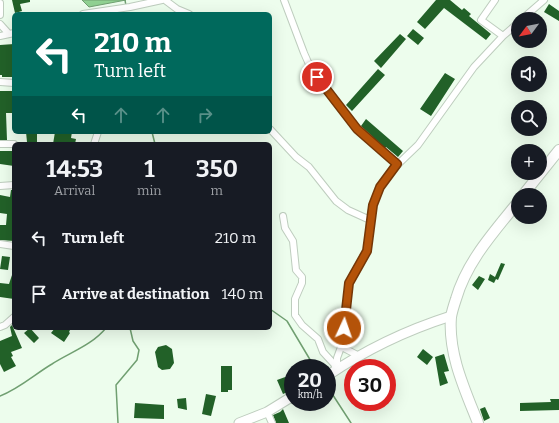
<!DOCTYPE html>
<meta charset="utf-8">
<style>
:root{--surface:#171b24;--page:#242831;--text:#f1f3f6;--muted:#9ea1a6}
body{margin:0;font-family:Bitter,serif;background:var(--page);color:var(--text);height:100vh;display:flex;flex-direction:column;font-size:15px;white-space:nowrap}
*{box-sizing:border-box;margin:0}
p{font-size:13px;color:var(--muted)}
.icon{flex:none;width:22px;height:22px;fill:none;stroke:currentColor;stroke-width:2;stroke-linecap:round;stroke-linejoin:round}
.map{position:relative;flex:1;overflow:hidden}
.drawer{position:absolute;left:12px;top:142px;width:260px;height:188px;display:flex;flex-direction:column;background:var(--surface);border-radius:6px;box-shadow:0 4px 16px #0002}
.drawer>*{flex:none}
.banner{position:absolute;left:12px;top:12px;width:260px;height:122px;border-radius:6px;box-shadow:0 4px 16px #0002;background:#00695c;color:#fff;overflow:hidden}
.needle{width:26px;rotate:238deg}
.tools{position:absolute;left:511px;top:12px;display:grid;gap:8px}
.tools a{display:grid;place-items:center;width:36px;height:36px;border-radius:50%;background:var(--surface);box-shadow:0 4px 16px #0002;font-size:20px}
.speed{position:absolute;left:284px;top:359px;display:flex;gap:8px;font-size:20px;font-weight:700;text-align:center}
.speed>*{display:grid;place-content:center;width:52px;height:52px;border-radius:50%;background:var(--surface);box-shadow:0 4px 16px #0002;line-height:1}
.speed small{font-size:10px;font-weight:400}
.speed .limit{border:6px solid #d22;background:#fff;color:#111}
.pin{position:absolute;display:grid;place-items:center;width:34px;height:34px;color:#fff;margin:-17px;border:2px solid #fff;border-radius:50%;box-shadow:0 1px 4px #0007}
.me{position:absolute;width:44px;margin:-22px;rotate:3deg;stroke-linejoin:round;filter:drop-shadow(0 0 3px #0008)}
.turn{display:flex;align-items:center;gap:14px;height:84px;padding:0 16px;font-size:18px}
.turn .icon{width:52px;height:52px;stroke-width:2.5}
.turn b{display:block;font-size:28px;line-height:34px}
.lanes{display:flex;align-items:center;height:38px;padding:0 16px;background:#0003;justify-content:center;gap:20px;direction:ltr}
.lanes .off{opacity:.35}
.eta{display:flex;justify-content:space-evenly;align-items:center;height:68px;text-align:center}
.eta b{font-size:24px;font-weight:700;line-height:28px}
ul{padding:0;list-style:none}
li{display:flex;align-items:center;gap:12px;height:56px;padding:0 16px}
li div{flex:1}
li b{display:block;font-size:15px}
li em{font-style:normal}
.map>svg:first-child{display:block}
.water{fill:#90d192;stroke:#709f71}
.lines{fill:none;stroke-linecap:round;stroke-linejoin:round}
.stream{stroke:#709f71;stroke-width:1.5}
.building{fill:#226128}
.street-casing{stroke:#becdbe;stroke-width:8}
.secondary-casing{stroke:#becdbe;stroke-width:11}
.primary-casing{stroke:#becdbe;stroke-width:12}
.street{stroke:#fff;stroke-width:6}
.secondary{stroke:#fff;stroke-width:9}
.primary{stroke:#fff;stroke-width:10}
.route-casing{stroke:#753606;stroke-width:10}
.route{stroke:#b45309;stroke-width:7}
</style>
<div class="map">
<svg width="559" height="423" viewBox="0 0 559 423">
<rect width="100%" height="100%" fill="#edfded"/>
<path class="water" d="M82,0h44l-37,7z"/>
<g class="lines">
<path class="stream" d="M125,0l1,6
M152,132l3,12
M270,309l17,12 28,47
M327,386l24,37
M0,396c19,-7 35,-22 52,-32 19,-12 40,-19 54,-36
M118,423l-2,-38 21,-25 2,-10 -6,-9 -3,-13"/>
</g>
<path class="building" d="M12,0h18v2l-10,2 2,7 -7,2z
M436,0h14l12,10 2,-2 7,6 -2,2 22,18 -5,6 -42,-32 -19,21 -8,-7z
M549,4l10,7v10l-15,-9z
M413,29l11,9 -6,7 -11,-9z
M400,34l6,5 -25,29 -7,-7z
M14,44v33h-12v-2h-2v-30z
M378,69l7,6 -33,36 -6,-6z
M445,73l10,6 -24,37 -11,-7z
M0,91h14v22h-8l1,27h-7z
M366,119l37,32 -5,6 -12,-10 -1,1 -24,-22z
M26,132h11v10h-10z
M55,132h17l-1,6 5,1 -1,5h-22z
M0,151h13l1,15 -14,-2z
M11,190h3v51l-14,-1v-15h6l1,-11 -7,-1v-18l10,2z
M2,256l8,1 -2,13 -8,-1z
M501,263l4,1 -7,16 -2,-1 -2,4 -6,-3 2,-6 5,3z
M13,272l1,1v26l-14,-2v-14l9,1z
M479,276l6,3 -7,11 -6,-5z
M12,325l10,23 -11,4 2,4 -2,1 5,9 -12,6 -4,-8v-23l12,-5 -2,-9z
M30,328l9,10 -5,5 -10,-10z
M55,328h16l-2,4 1,1 -6,9 -13,-9z
M166,345l6,4 2,14 -4,6 -8,1 -4,-3 -3,-15 3,-5z
M423,349l10,8 -6,8 -10,-8z
M444,354l5,17 -5,1 4,11 -8,3 -5,-29z
M221,366h11v24h-4v2h-7z
M288,376l2,4 -2,1 4,9 -9,4 -6,-14z
M206,394l10,2 -5,20 -9,-2z
M186,398l1,12 -9,-2 -1,-9z
M550,399h9v11l-39,1v-8l31,-1z
M135,403l29,2v14l-30,-1z
M485,407l5,11 -6,3 -4,-12z
M283,409l6,14h-13l-3,-8 7,-3z"/>
<g class="lines">
<g class="street-casing">
<path id="street" d="M165,0l12,9 12,5
M284,0l20,53 8,18 45,58 40,35
M495,0l-14,20 22,16
M0,3v12
M83,14l47,-7 32,-7
M522,19l22,-19
M0,24l9,10
M0,36l14,-3
M0,82l14,1
M270,129l26,28 13,10 27,34 12,9 22,10
M0,144h14
M94,144l4,-12
M0,186l14,-1
M283,216l2,12 8,13 3,29 6,7v6l-7,16v16l7,10 16,14 5,13 11,12 2,5
M0,244l14,2
M0,327l5,-2 9,-8
M342,347l17,9
M341,367l-4,-2v-7l7,-19v-16l5,-40 18,-32 4,-39 9,-25 12,-17 26,-25 56,-78 29,-31 15,-13
M267,412l5,11"/>
</g>
<g class="secondary-casing">
<path id="secondary" d="M327,376c38,-26 80,-46 124,-60
M239,423l28,-11 26,-16"/>
</g>
<g class="primary-casing">
<path id="primary" d="M523,195l36,-45
M478,423c-13,-33 -30,-69 -27,-106 1,-6 3,-12 5,-18 11,-38 38,-67 62,-97"/>
</g>
<use href="#street" class="street"/>
<use href="#secondary" class="secondary"/>
<use href="#primary" class="primary"/>
</g>
<g class="lines">
<g class="route-casing">
<path id="route" d="M317,77l40,52 40,35 -17,23 -7,18 -6,46 -18,32 -5,45"/>
</g>
<use href="#route" class="route"/>
</g>
</svg>
<div class="tools">
<a><svg class="needle" viewBox="-14 -14 28 28"><path d="M0-13l5 13h-10z" fill="#e53935"/><path d="M0 13l5-13h-10z" fill="#9ea1a6"/></svg></a>
<a><svg class="icon" aria-label="sound" viewBox="0 0 24 24"><path d="M4 9h4l5-4v14l-5-4H4zM17 9q2 3 0 6"/></svg></a>
<a><svg class="icon" aria-label="search" viewBox="0 0 24 24"><circle cx="10" cy="10" r="6"/><path d="M15 15l6 6"/></svg></a>
<a>+</a>
<a>−</a>
</div>
<div class="speed"><div>20<small>km/h</small></div><div class="limit">30</div></div>
<div class="pin" style="left:317px;top:77px;background:#d93025"><svg class="icon" aria-label="arrive" viewBox="0 0 24 24"><path d="M6 21V4h12l-3 4 3 4H6"/></svg></div>
<svg class="me" style="left:344px;top:328px" viewBox="-20 -20 40 40"><circle r="17" fill="#b45309" stroke="#fff" stroke-width="3"/><path d="M0-11L8 9 0 5-8 9z" fill="#fff"/></svg>
<div class="banner">
<div class="turn"><svg class="icon" aria-label="left" viewBox="0 0 24 24"><path d="M17 20v-9H6M10 6l-5 5 5 5"/></svg><div><b>210 m</b>Turn left</div></div>
<div class="lanes"><svg class="icon" aria-label="left" viewBox="0 0 24 24"><path d="M17 20v-9H6M10 6l-5 5 5 5"/></svg><svg class="icon off" aria-label="ahead" viewBox="0 0 24 24"><path d="M12 20V5M6 11l6-6 6 6"/></svg><svg class="icon off" aria-label="ahead" viewBox="0 0 24 24"><path d="M12 20V5M6 11l6-6 6 6"/></svg><svg class="icon off" aria-label="right" viewBox="0 0 24 24"><path d="M7 20v-9h11M14 6l5 5-5 5"/></svg></div>
</div>
<section class="drawer">
<div class="eta">
<div><b>14:53</b><p>Arrival</p></div>
<div><b>1</b><p>min</p></div>
<div><b>350</b><p>m</p></div>
</div>
<ul>
<li><svg class="icon" aria-label="left" viewBox="0 0 24 24"><path d="M17 20v-9H6M10 6l-5 5 5 5"/></svg><div><b>Turn left</b></div><em>210 m</em></li>
<li><svg class="icon" aria-label="arrive" viewBox="0 0 24 24"><path d="M6 21V4h12l-3 4 3 4H6"/></svg><div><b>Arrive at destination</b></div><em>140 m</em></li>
</ul>
</section>
</div>
